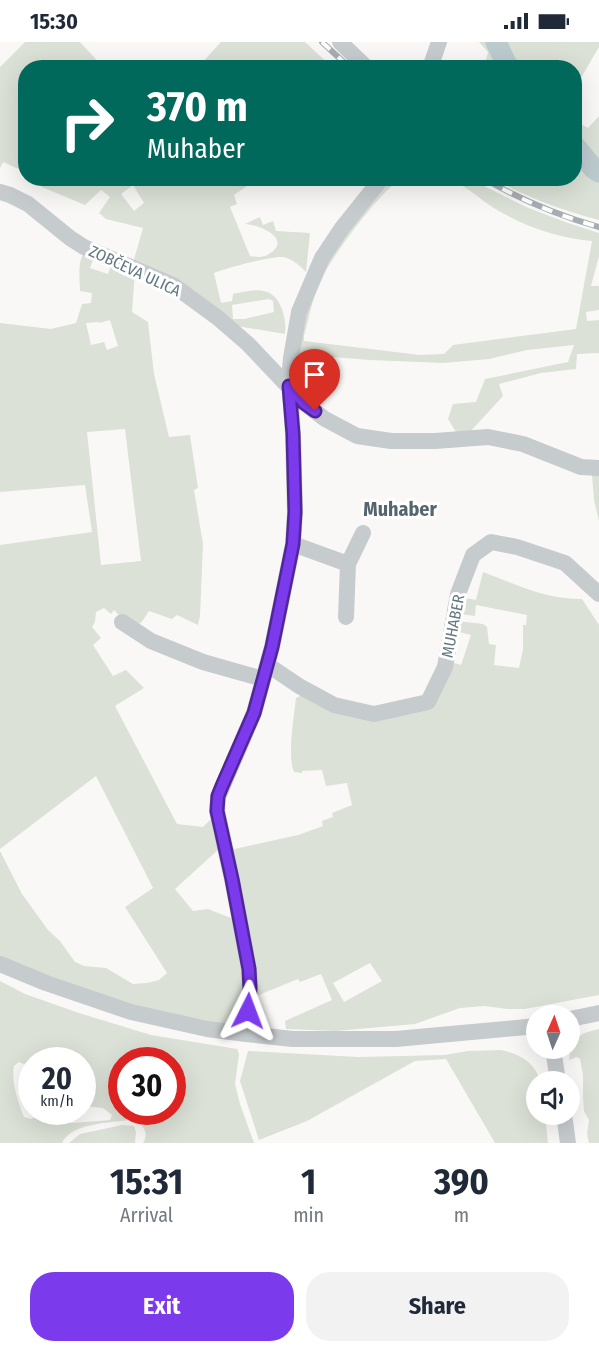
<!DOCTYPE html>
<meta charset="utf-8">
<style>
:root{--surface:#fff;--page:#f2f2f3;--text:#1f2937;--muted:#747a83;--accent:#7c3aed}
body{margin:0;font-family:"Fira Sans Condensed",sans-serif;background:var(--page);color:var(--text);height:100vh;display:flex;flex-direction:column;font-size:22px;white-space:nowrap}
*{box-sizing:border-box;margin:0}
p{font-size:20px;color:var(--muted)}
.icon{flex:none;width:33px;height:33px;fill:none;stroke:currentColor;stroke-width:2;stroke-linecap:round;stroke-linejoin:round}
.map{position:relative;height:1101px;overflow:hidden}
.side{display:flex;flex-direction:column;background:var(--surface);flex:1}
.side>*{flex:none}
.hud{position:absolute;left:18px;top:18px;width:564px;height:126px;border-radius:24px;box-shadow:0 6px 24px #0002;background:#00695c;color:#fff;overflow:hidden}
.needle{width:39px;rotate:3deg}
.buttons{position:absolute;left:526px;top:963px;display:grid;gap:12px}
.buttons a{display:grid;place-items:center;width:54px;height:54px;border-radius:50%;background:var(--surface);box-shadow:0 6px 24px #0002;font-size:30px}
.speed{position:absolute;left:18px;top:1005px;display:flex;gap:12px;font-size:30px;font-weight:700;text-align:center}
.speed>*{display:grid;place-content:center;width:78px;height:78px;border-radius:50%;background:var(--surface);box-shadow:0 6px 24px #0002;line-height:1}
.speed small{font-size:15px;font-weight:400}
.speed .limit{border:9px solid #d22;background:#fff;color:#111}
.pin{position:absolute;display:grid;place-items:center;width:51px;height:51px;color:#fff;margin:-62px -26px;border-radius:50% 50% 50% 0;rotate:-45deg;box-shadow:0 0 6px #0007}
.pin .icon{rotate:45deg}
.me{position:absolute;width:66px;margin:-33px;rotate:3deg;stroke-linejoin:round;filter:drop-shadow(0 0 4px #0008)}
.turn{display:flex;align-items:center;gap:21px;height:126px;padding:0 30px;font-size:27px}
.turn .icon{width:78px;height:78px;stroke-width:2.5}
.turn b{display:block;font-size:42px;line-height:51px}
.eta{display:flex;justify-content:space-evenly;align-items:center;height:102px;text-align:center}
.eta b{font-size:36px;font-weight:700;line-height:42px}
.cta{display:flex;gap:12px;margin-top:auto;padding:12px 30px}
.cta a{flex:1;height:69px;border-radius:24px;background:var(--accent);color:#fff;font-size:24px;font-weight:700;line-height:69px;text-align:center}
.cta a+a{background:var(--page);color:var(--text)}
.status{display:flex;justify-content:space-between;align-items:center;height:42px;padding:0 30px;background:var(--surface);direction:ltr}
.status svg{height:16px;fill:currentColor}
.map>svg:first-child{display:block}
.green{fill:#dbe1d6;fill-rule:evenodd}
.lines{fill:none;stroke-linecap:round;stroke-linejoin:round}
.river{stroke:#bccbce;stroke-width:21}
.minor{stroke:#c6cbce;stroke-width:16}
.rail-casing{stroke:#a6aeb3;stroke-width:6}
.rail{stroke:#fff;stroke-width:4;stroke-dasharray:11;stroke-linecap:butt}
.route-casing{stroke:#51269a;stroke-width:15}
.route{stroke:#7c3aed;stroke-width:10}
.labels{text-anchor:middle;dominant-baseline:central;stroke-width:6;stroke-linejoin:round;paint-order:stroke}
.street-label{font-size:16px;fill:#617883;stroke:#fff}
.quarter-label{font-size:20px;font-weight:bold;fill:#54656d;stroke:#fff}
</style>
<div class="status"><b>15:30</b><svg viewBox="0 0 49 12"><path d="M0 12V9h3v3zM5 12V6h3v6zM10 12V3h3v9zM15 12V0h3v12zM26 1h20v11H26zM47 4h2v5h-2z"/></svg></div>
<div class="map">
<svg width="599" height="1101" viewBox="0 0 599 1101">
<rect width="100%" height="100%" fill="#f9f8f6"/>
<path class="green" d="M25,0h55l23,25 -77,1 -1,104 -22,-10 -3,6v-101z
M221,0h84l27,25h-134z
M479,0h120v5l-21,36 -3,9 -1,-24 -90,-1 4,-15z
M599,74v104c-37,-10 -72,-22 -104,-41l79,-1 1,-57 13,7z
M35,137h222l-23,16 3,9 -7,3 20,49c8,1 12,2 19,-2 24,-15 -9,-29 -24,-30l15,-7 3,8 10,-4 3,10 34,2 -4,39c-7,-7 -13,-13 -23,-15 -12,-1 -57,11 -69,16l7,30 11,-2 1,-7c10,-2 24,-6 34,-2 15,5 20,29 18,42l-54,-9 -98,-62 10,-35 -37,-9 -7,-6 11,-16 -9,-7 -16,15 -43,-18zM133,143l11,18 -10,8 -13,-17zM269,257l4,2 1,11 -30,7h-11l-1,-14z
M390,137h9c-23,21 -42,45 -60,71 -7,10 -14,21 -19,32 -8,17 -11,36 -16,54v5l116,14 24,-1 9,-9 123,-16 16,-88c-33,-3 -64,-13 -93,-30 -13,-7 -23,-17 -35,-24 -9,-6 -21,-7 -31,-8h41l12,8 40,20 42,16 31,10v23l-8,30h8v24l-13,2 1,9 12,-1v33l-22,1 -1,15 -35,4 -42,11 4,12 -34,37 -10,4 -11,-18 5,-15 23,-2 9,-23 83,-17 6,-17 -47,5 -38,9 -46,4 -73,-3 -75,-6 1,-10 31,-88z
M84,210l11,3 -5,13 18,6 4,-12 23,9 -3,41 16,10 6,52 15,63 21,-2 8,53 -4,2 9,54 -3,72 -2,9 -21,-10 -5,4 -23,-8 -8,12 -12,3 -15,-16 -3,4 -7,-6 -8,4 -1,10 -3,5 9,11 -8,7 20,31 13,-6 18,18 -29,18 62,118 26,3 10,-10 6,32 -44,40 18,22 15,-2 28,11 8,43 -2,43 -4,10 -10,8h-13l-86,-19 -129,-46v-108l22,43 26,36 12,11 15,21 9,4 22,2 27,16 14,-1 12,-3 8,-7 -42,-66 28,-19 -57,-112 -96,73v-304l92,-13 -7,-47 -85,7v-169l51,6 25,-6 6,-19 9,-1 1,-10 -12,-2c0,-13 -3,-28 4,-39zM110,278l8,26 -11,4 -3,-8 -13,3 -5,-22 13,-1v1zM125,387l16,132 -40,4 -14,-133z
M599,430v49l-5,-21 -2,-25z
M483,530c32,12 64,28 99,27l17,26v370l-74,14h-18l-23,-3 -24,2 -45,16 -79,7 -50,-2 -1,-8 47,-21 -11,-26 -21,8 -2,-3 -44,18 -24,-147 68,-15 25,-9 -1,-5 11,-4 -1,-4 20,-8 -5,-22 -21,3 -4,-16 -20,1v2l-8,-1c-7,-15 0,-56 2,-74l6,-3 42,16 81,-12 17,-40 19,6 10,-30 -24,-6 10,-8 26,3 4,3 2,17 7,1 -2,20 25,3 4,-19v-24h3l1,-10 -51,-10 -1,11 -14,-2 4,-16 11,2zM370,921l12,18 -38,21 -11,-19z
M0,939l25,13 54,19 72,22 86,14 2,5 -4,30 5,20 14,39h-111c7,-11 -1,-22 -14,-23 -20,3 -58,3 -67,23h-62zM32,1018h50l1,46 20,2 9,7 -2,5 -37,3 -13,-1 -3,-8 -18,1 -8,4 -7,-2c-6,-15 -13,-35 -10,-51l5,-4 7,3 5,23zM122,1018h50v52h-50z
M599,987v114h-10l-2,-9 2,-14 -5,-9 -1,-15v-21l-3,-16 -3,-2 -8,3c2,-22 9,-26 30,-31z
M501,1008c18,4 34,12 39,31l-3,1v32l8,1 3,28h-53l-49,-84 -31,2 -108,60 -48,19 -19,-59 8,-30 110,6 87,-2 23,-4z
M122,1083l12,1 2,6 -1,11h-66l11,-9z"/>
<g class="lines">
<path class="river" d="M496,0l10,21 4,5
M574,103l20,24 5,3"/>
<path class="minor" d="M340,0l27,26
M430,26l9,-26
M0,150l10,3 18,9 42,34 14,9 89,38 45,33 30,26 56,59 21,16 32,17 34,5h44l53,-4 35,7 58,23 18,1
M293,502l55,20 -2,53
M348,522l15,-31
M122,580l29,19 52,21 60,17
M268,623l31,21 35,19 40,9 54,-12 17,-35 13,-73 15,-39 18,-13 26,5 48,16 34,31
M0,922l46,19 85,29 76,17 39,5 47,5h103l141,-13
M570,977l29,-6
M246,992l4,-45 -1,-20 -17,-90 -15,-68 1,-14 36,-84 18,-66 21,-103 2,-32 -2,-78 -4,-54 2,-22 8,-46 23,-54 20,-30 40,-50
M553,1006l5,34
M564,1072l4,29"/>
<g class="rail-casing">
<path id="rail" d="M322,0l28,26
M483,136c38,22 74,37 116,49"/>
</g>
<use href="#rail" class="rail"/>
</g>
<g class="lines">
<g class="route-casing">
<path id="route" d="M248,969l2,-23 -1,-19 -17,-90 -15,-68 1,-15 4,-10 32,-73 18,-66 21,-103 2,-32 -2,-78 -4,-48 15,17 11,8"/>
</g>
<use href="#route" class="route"/>
</g>
<g class="labels">
<g class="street-label">
<text transform="translate(135 229) rotate(25)">ZOBČEVA ULICA</text>
<text transform="translate(453 584) rotate(-79)">MUHABER</text>
</g>
<g class="quarter-label">
<text x="400" y="467">Muhaber</text>
</g>
</g>
</svg>
<div class="buttons">
<a><svg class="needle" viewBox="-14 -14 28 28"><path d="M0-13l5 13h-10z" fill="#e53935"/><path d="M0 13l5-13h-10z" fill="#747a83"/></svg></a>
<a><svg class="icon" aria-label="sound" viewBox="0 0 24 24"><path d="M4 9h4l5-4v14l-5-4H4zM17 9q2 3 0 6"/></svg></a>
</div>
<div class="speed"><div>20<small>km/h</small></div><div class="limit">30</div></div>
<div class="pin" style="left:315px;top:369px;background:#d93025"><svg class="icon" aria-label="arrive" viewBox="0 0 24 24"><path d="M6 21V4h12l-3 4 3 4H6"/></svg></div>
<svg class="me" style="left:248px;top:969px" viewBox="-20 -20 40 40"><path d="M0-17L14 15 0 8-14 15z" fill="#7c3aed" stroke="#fff" stroke-width="4"/></svg>
<div class="hud">
<div class="turn"><svg class="icon" aria-label="right" viewBox="0 0 24 24"><path d="M7 20v-9h11M14 6l5 5-5 5"/></svg><div><b>370 m</b>Muhaber</div></div>
</div>
</div>
<section class="side">
<div class="eta">
<div><b>15:31</b><p>Arrival</p></div>
<div><b>1</b><p>min</p></div>
<div><b>390</b><p>m</p></div>
</div>
<div class="cta"><a>Exit</a><a>Share</a></div>
</section>
